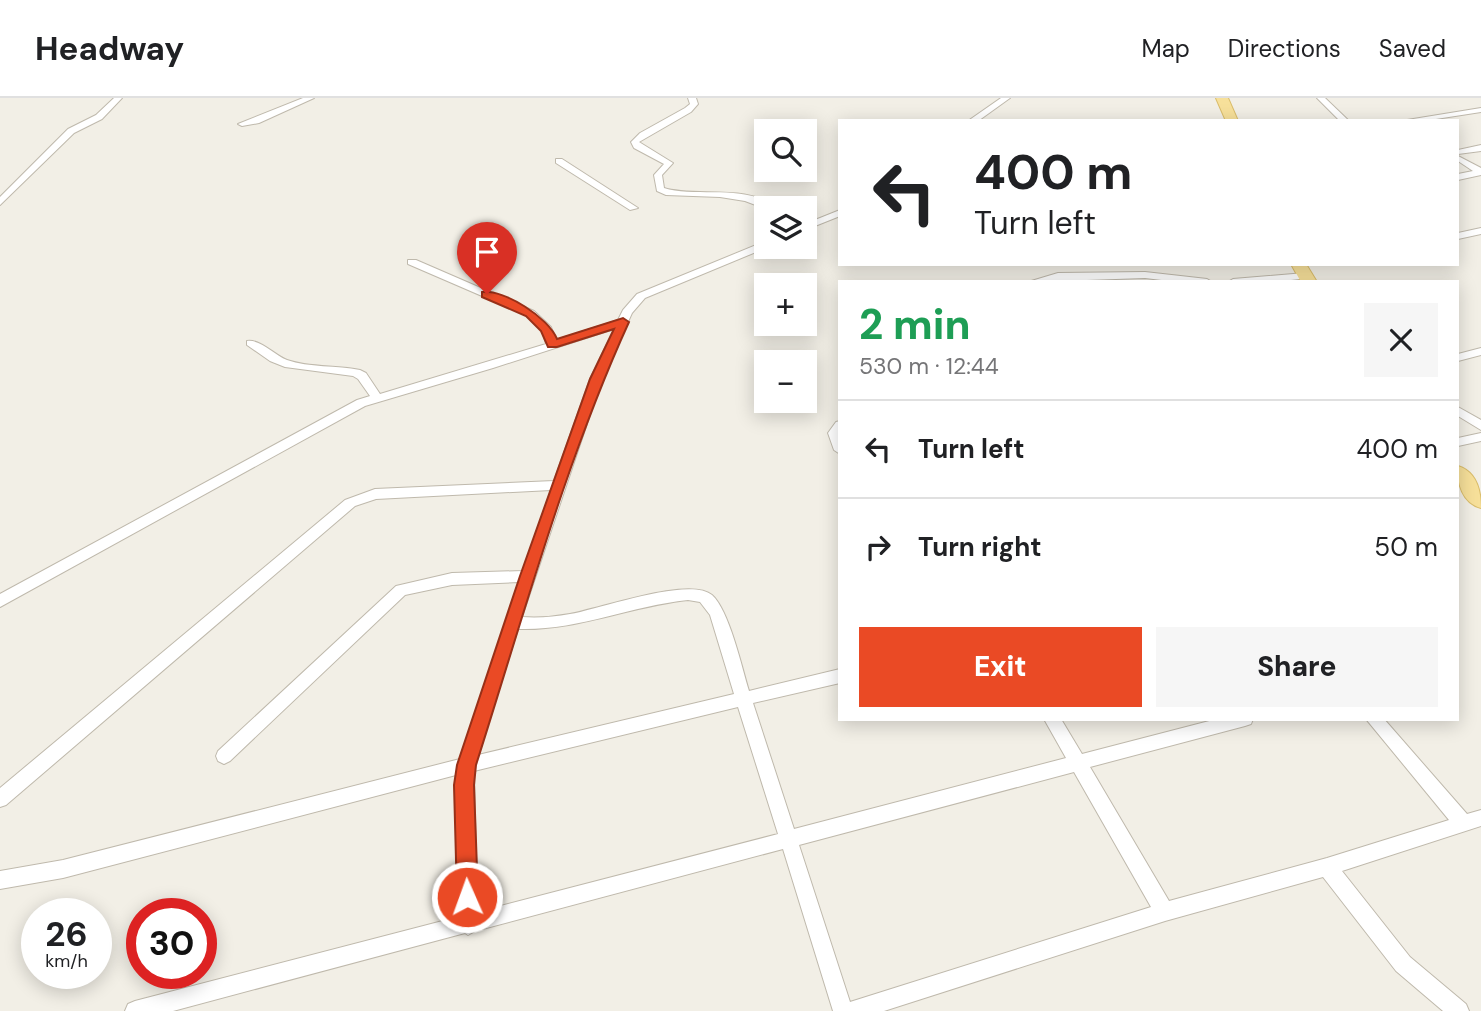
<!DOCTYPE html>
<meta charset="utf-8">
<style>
:root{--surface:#fff;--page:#f6f6f6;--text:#202124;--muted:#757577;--line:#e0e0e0;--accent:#ea4a25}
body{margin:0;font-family:"DM Sans",sans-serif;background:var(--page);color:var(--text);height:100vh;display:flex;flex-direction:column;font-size:26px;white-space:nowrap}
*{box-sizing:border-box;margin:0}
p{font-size:23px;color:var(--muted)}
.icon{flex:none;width:38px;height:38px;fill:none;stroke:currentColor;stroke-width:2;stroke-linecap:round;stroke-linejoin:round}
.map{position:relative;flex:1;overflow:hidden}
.side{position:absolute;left:838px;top:182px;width:621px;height:441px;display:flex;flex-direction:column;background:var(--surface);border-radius:0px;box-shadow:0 4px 18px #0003}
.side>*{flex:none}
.guide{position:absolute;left:838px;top:21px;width:621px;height:147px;border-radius:0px;box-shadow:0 4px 18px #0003;background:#fff;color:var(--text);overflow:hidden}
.tools{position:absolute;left:754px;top:21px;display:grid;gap:14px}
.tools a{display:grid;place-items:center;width:63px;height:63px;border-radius:0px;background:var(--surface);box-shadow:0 4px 18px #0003;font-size:35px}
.speed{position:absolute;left:21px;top:800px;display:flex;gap:14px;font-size:35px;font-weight:700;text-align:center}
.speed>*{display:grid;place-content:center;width:91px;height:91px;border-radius:50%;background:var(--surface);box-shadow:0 4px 18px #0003;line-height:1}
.speed small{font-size:18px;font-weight:400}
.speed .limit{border:10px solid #d22;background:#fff;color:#111}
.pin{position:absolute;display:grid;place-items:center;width:60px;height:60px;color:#fff;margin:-72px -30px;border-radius:50% 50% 50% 0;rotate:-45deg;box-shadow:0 0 7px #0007}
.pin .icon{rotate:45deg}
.me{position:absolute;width:77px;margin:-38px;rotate:358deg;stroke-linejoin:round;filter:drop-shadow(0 0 5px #0008)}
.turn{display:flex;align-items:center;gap:24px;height:147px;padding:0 21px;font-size:32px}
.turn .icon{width:91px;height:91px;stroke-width:2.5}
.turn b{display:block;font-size:49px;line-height:60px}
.round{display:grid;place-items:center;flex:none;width:74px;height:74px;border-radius:0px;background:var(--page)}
.headline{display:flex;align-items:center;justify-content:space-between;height:119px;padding:0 21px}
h1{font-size:42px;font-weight:800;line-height:52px;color:#1e9e55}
.button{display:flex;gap:14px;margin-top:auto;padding:14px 21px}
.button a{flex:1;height:80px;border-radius:0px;background:var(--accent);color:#fff;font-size:28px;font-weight:800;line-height:80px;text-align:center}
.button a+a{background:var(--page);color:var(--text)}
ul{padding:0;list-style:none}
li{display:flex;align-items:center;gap:21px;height:98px;padding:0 21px;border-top:2px solid var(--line)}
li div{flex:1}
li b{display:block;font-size:26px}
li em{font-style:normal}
header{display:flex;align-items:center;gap:42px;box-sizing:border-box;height:98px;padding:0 35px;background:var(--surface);border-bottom:2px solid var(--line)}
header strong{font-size:33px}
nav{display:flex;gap:38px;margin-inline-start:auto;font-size:24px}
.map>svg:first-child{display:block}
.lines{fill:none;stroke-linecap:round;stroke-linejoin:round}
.street-casing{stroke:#bfb9ac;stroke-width:2}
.primary-casing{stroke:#dabd6b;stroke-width:2}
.street{fill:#fff;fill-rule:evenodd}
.primary{fill:#f7e09a;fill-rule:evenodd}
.route{fill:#ea4a25;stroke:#983018;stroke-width:2}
</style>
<header>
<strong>Headway</strong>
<nav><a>Map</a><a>Directions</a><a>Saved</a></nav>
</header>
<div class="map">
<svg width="1481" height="913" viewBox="0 0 1481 913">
<rect width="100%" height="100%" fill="#f2efe6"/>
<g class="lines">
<g class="street-casing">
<path id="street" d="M114,0h8l-20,21 -28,14 -74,72v-8l68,-68 28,-14z
M303,0h11l-55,25 -17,3 -4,-2z
M688,0h8l2,6 -7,8 -52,30 34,21 -11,12 2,13c31,10 84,-5 112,20l-10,1 -21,-8 -25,-4 -54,-2 -9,-4 -3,-16 10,-11 -30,-16 -3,-6 9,-9 45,-25 5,-4z
M1001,0h9l-32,23h-10z
M1317,0h8l24,23h-9z
M1481,10v4l-58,9h-22z
M1481,47v6l-23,3v-4z
M1458,58l23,12v7l-23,5v-6l15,-3 -15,-10z
M556,61h6l76,49 -8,2 -74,-47z
M840,112v6l-35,14v-6z
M1481,130v6l-23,5v-6z
M766,143l2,6 -123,51 -13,15 -30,66 -80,238c16,1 32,0 48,-3 30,-5 120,-38 142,-19 17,15 30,73 37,96l91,-22v14l-87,20 41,126 272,-71 -22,-39h17l21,35 135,-35h36l-2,5 -6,2 -155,41 79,134 158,-43 122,-38 -83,-101h18l83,95 14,-4v16l-139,45 68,86 56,47 3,7h-26l-47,-40 -73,-94 -158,44 -281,90h-51l-50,-162 -308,82 -7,4 -3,-2 -292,78h-48l3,-7 7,-3 323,-84 -2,-142 -393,103 -63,11v-18l63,-11 397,-101 59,-177 -67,3 -47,10 -175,166 -6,3 -6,-3 -2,-5 2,-5 178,-165 56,-13 71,-2 28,-81 -175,9 -21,7 -349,299 -6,2v-19l345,-288 30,-11 179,-8 36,-102 24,-50 -121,39 -128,38 -365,201v-13l357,-194 13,-4 -12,-17 -5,-3 -68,-9 -15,-6 -23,-16v-4c14,-2 27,14 40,19 22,8 50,5 73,10l6,3 14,21 166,-50 -4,-14 -16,-15 -118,-51v-4h8l118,51 17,16 5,13 62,-20 5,-10 14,-16zM688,502l12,2 10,13 24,79 -256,61 40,-126c59,2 112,-23 170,-29zM738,609l40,127 -301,78 -3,-141zM1074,674l77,135 -301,95 -51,-157z
M1145,174l62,7 5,3h-34l-33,-4 -117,4 30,-9z
M1305,175l5,3 -1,2 -36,4h-45l5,-3z
M1481,250v7l-23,6v-7z
M1458,309l23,13v10l-23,-14z
M840,323v33l-6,-4 -6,-17 8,-11z
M1481,335v8l-23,5v-8z"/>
</g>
<g class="primary-casing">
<path id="primary" d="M1216,0h12l10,23h-12z
M1291,166h15l11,18h-16z
M1458,368c19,6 23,25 23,42 -19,-5 -24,-25 -23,-42z"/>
</g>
<use href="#street" class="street"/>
<use href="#primary" class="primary"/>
</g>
<path class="route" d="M482,194c22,-3 67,26 75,47l66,-21 6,4c-64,140 -106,296 -153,443l-2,20 4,112 -3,8 -8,3 -7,-3 -3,-8 -3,-112 3,-20 63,-189 70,-197 24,-50 -57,18h-9l-7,-16 -15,-15 -44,-19z"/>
</svg>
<div class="tools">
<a><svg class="icon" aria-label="search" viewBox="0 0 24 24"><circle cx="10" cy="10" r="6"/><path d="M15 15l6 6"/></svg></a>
<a><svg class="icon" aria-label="layers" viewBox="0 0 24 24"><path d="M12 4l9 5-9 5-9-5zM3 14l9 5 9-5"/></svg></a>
<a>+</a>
<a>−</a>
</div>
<div class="speed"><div>26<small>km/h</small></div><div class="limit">30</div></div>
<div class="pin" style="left:487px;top:196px;background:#d93025"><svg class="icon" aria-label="arrive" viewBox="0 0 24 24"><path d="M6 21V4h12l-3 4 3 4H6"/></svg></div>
<svg class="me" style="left:467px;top:799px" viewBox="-20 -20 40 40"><circle r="17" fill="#ea4a25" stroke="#fff" stroke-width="3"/><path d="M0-11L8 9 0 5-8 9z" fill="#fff"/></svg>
<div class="guide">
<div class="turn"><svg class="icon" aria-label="left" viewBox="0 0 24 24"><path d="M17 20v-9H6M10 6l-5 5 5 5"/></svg><div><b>400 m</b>Turn left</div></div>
</div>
<section class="side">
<div class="headline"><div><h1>2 min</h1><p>530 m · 12:44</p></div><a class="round"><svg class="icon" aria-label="close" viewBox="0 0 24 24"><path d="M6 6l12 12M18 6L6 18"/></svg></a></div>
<ul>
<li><svg class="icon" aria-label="left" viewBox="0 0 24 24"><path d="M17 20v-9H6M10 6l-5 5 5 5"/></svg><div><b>Turn left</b></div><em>400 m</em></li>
<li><svg class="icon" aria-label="right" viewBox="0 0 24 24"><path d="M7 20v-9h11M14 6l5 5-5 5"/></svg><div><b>Turn right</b></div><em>50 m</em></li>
</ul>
<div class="button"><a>Exit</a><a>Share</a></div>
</section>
</div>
